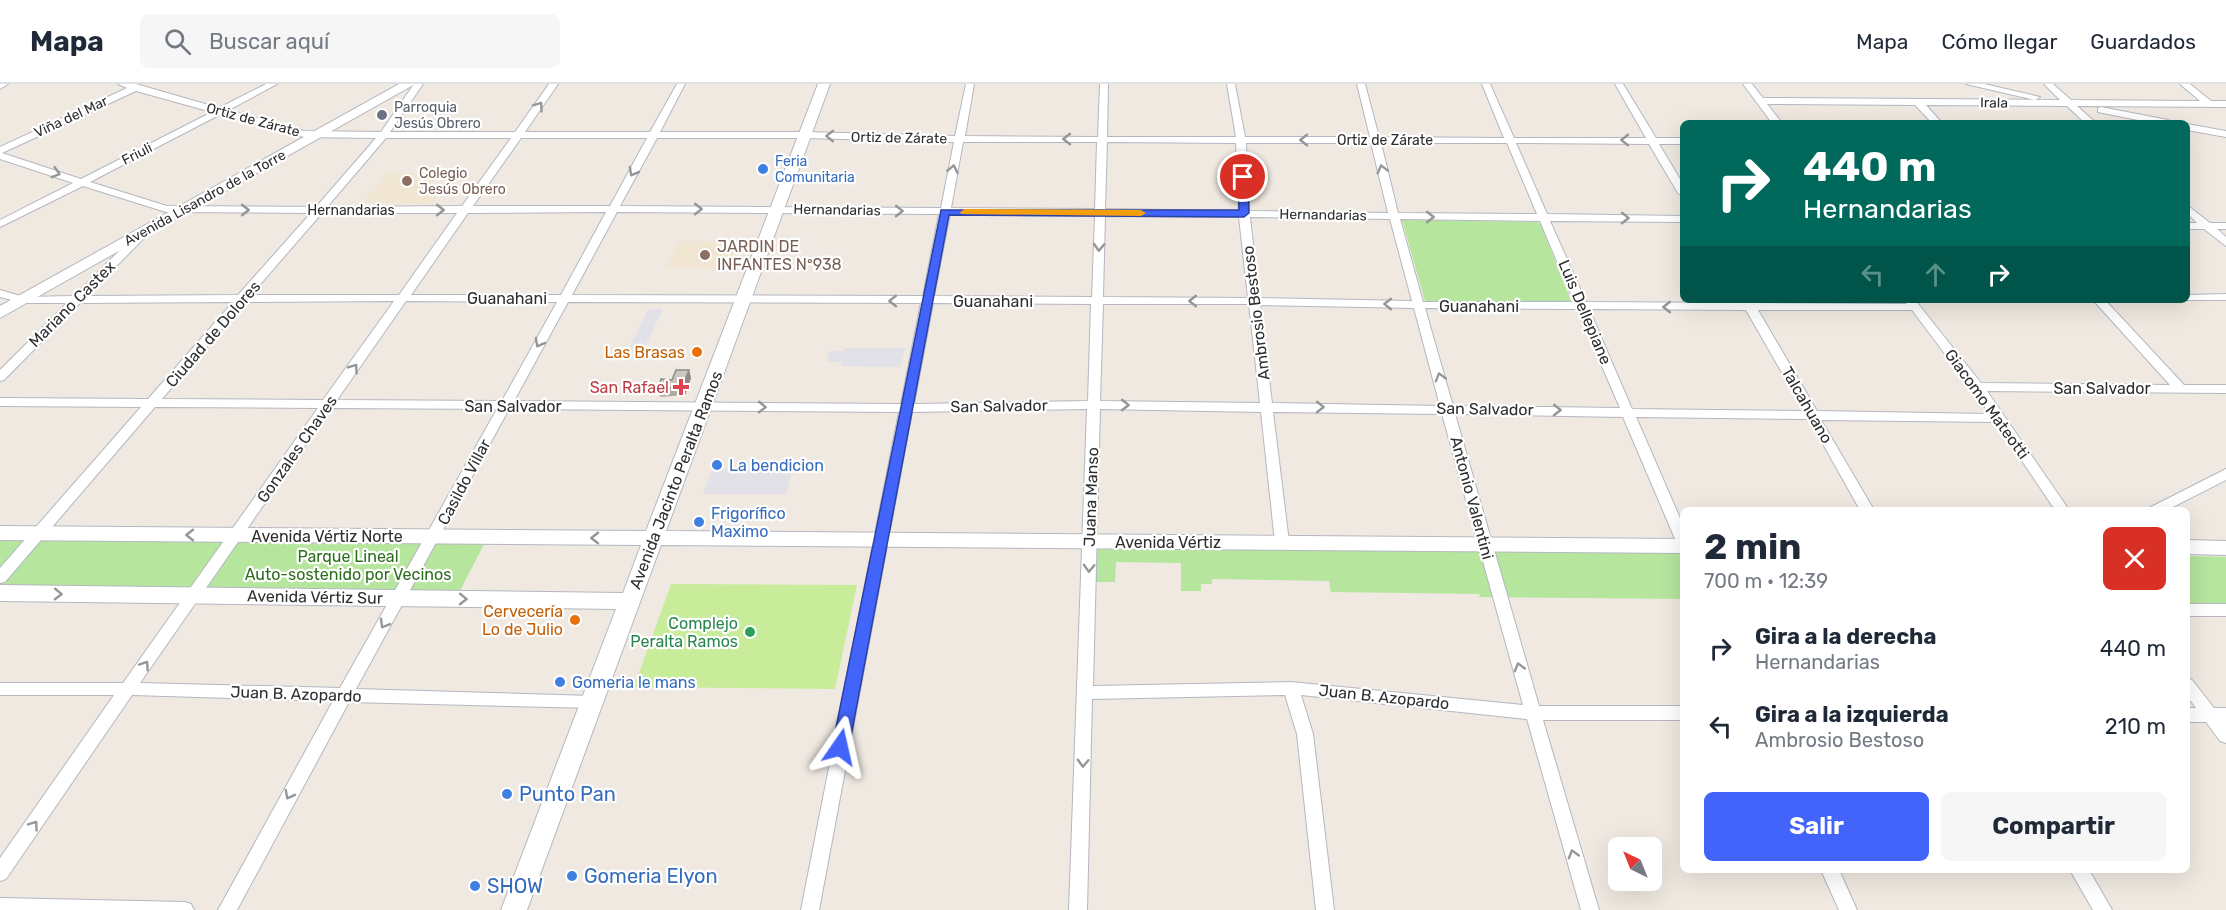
<!DOCTYPE html>
<html lang="es">
<meta charset="utf-8">
<style>
:root{--surface:#fff;--page:#f6f6f7;--text:#1f2937;--muted:#747a83;--line:#e0e1e3;--accent:#4264fb}
body{margin:0;font-family:Rubik,sans-serif;background:var(--page);color:var(--text);height:100vh;display:flex;flex-direction:column;font-size:22px;white-space:nowrap}
*{box-sizing:border-box;margin:0}
p{font-size:20px;color:var(--muted)}
.icon{flex:none;width:33px;height:33px;fill:none;stroke:currentColor;stroke-width:2;stroke-linecap:round;stroke-linejoin:round}
.map{position:relative;flex:1;overflow:hidden}
.sheet{position:absolute;left:1680px;top:423px;width:510px;height:366px;display:flex;flex-direction:column;background:var(--surface);border-radius:9px;box-shadow:0 6px 24px #0002}
.sheet>*{flex:none}
.top-card{position:absolute;left:1680px;top:36px;width:510px;height:183px;border-radius:9px;box-shadow:0 6px 24px #0002;background:#00695c;color:#fff;overflow:hidden}
.needle{width:39px;rotate:317deg}
.buttons{position:absolute;left:1608px;top:753px;display:grid;gap:12px}
.buttons a{display:grid;place-items:center;width:54px;height:54px;border-radius:9px;background:var(--surface);box-shadow:0 6px 24px #0002;font-size:30px}
.pin{position:absolute;display:grid;place-items:center;width:51px;height:51px;color:#fff;margin:-26px;border:3px solid #fff;border-radius:50%;box-shadow:0 2px 6px #0007}
.me{position:absolute;width:66px;margin:-33px;rotate:11deg;stroke-linejoin:round;filter:drop-shadow(0 0 4px #0008)}
.turn{display:flex;align-items:center;gap:21px;height:126px;padding:0 24px;font-size:27px}
.turn .icon{width:78px;height:78px;stroke-width:2.5}
.turn b{display:block;font-size:42px;line-height:51px}
.lanes{display:flex;align-items:center;height:57px;padding:0 24px;background:#0003;justify-content:center;gap:30px;direction:ltr}
.lanes .off{opacity:.35}
.round{display:grid;place-items:center;flex:none;width:63px;height:63px;border-radius:9px;background:var(--page)}
.overview{display:flex;align-items:center;justify-content:space-between;height:102px;padding:0 24px}
h1{font-size:36px;font-weight:700;line-height:45px}
.cta{display:flex;gap:12px;margin-top:auto;padding:12px 24px}
.cta a{flex:1;height:69px;border-radius:9px;background:var(--accent);color:#fff;font-size:24px;font-weight:700;line-height:69px;text-align:center}
.cta a+a{background:var(--page);color:var(--text)}
ul{padding:0;list-style:none}
li{display:flex;align-items:center;gap:18px;height:78px;padding:0 24px}
li div{flex:1}
li b{display:block;font-size:22px}
li em{font-style:normal}
header{display:flex;align-items:center;gap:36px;box-sizing:border-box;height:84px;padding:0 30px;background:var(--surface);border-bottom:2px solid var(--line)}
header strong{font-size:28px}
nav{display:flex;gap:33px;margin-inline-start:auto;font-size:21px}
.search{width:420px;height:54px;background:var(--page);display:flex;align-items:center;gap:15px;box-sizing:border-box;padding:0 21px;border-radius:9px;color:var(--muted);font-size:22px}
.map>svg:first-child{display:block}
.industrial{fill:#e3e1e8}
.education{fill:#f0e6d1}
.green{fill:#b6e59e}
.pitch{fill:#c9ec9a}
.lines{fill:none;stroke-linecap:round;stroke-linejoin:round}
.street-casing{stroke:#b4b7c1;stroke-width:2}
.secondary-casing{stroke:#b4b7c1;stroke-width:2}
.street{fill:#fff;fill-rule:evenodd}
.secondary{fill:#fff;fill-rule:evenodd}
.wall{fill:#afaba4}
.shaded-wall{fill:#8e8b86}
.building{fill:#cbc7bf;stroke:#8e8b86;stroke-width:1.5}
.oneway{stroke:#969696}
.route{fill:#4264fb;stroke:#2b41a3;stroke-width:1.5}
.slow{fill:#f59e0b}
.worship-dot{fill:#6b7280;stroke:#fff;stroke-width:2}
.shop-dot{fill:#3f7fe0;stroke:#fff;stroke-width:2}
.education-dot{fill:#8d6e63;stroke:#fff;stroke-width:2}
.food-dot{fill:#e8710a;stroke:#fff;stroke-width:2}
.health-dot{fill:#e0444e;stroke:#fff;stroke-width:2}
.leisure-dot{fill:#2e9e5b;stroke:#fff;stroke-width:2}
.labels{text-anchor:middle;dominant-baseline:central;stroke-width:4.5;stroke-linejoin:round;paint-order:stroke}
.far-street-label{font-size:14px;fill:#2e2e2e;stroke:#fff}
.far-worship-label{font-size:14px;fill:#5b616d;stroke:#fff;text-anchor:start}
.far-shop-label{font-size:14px;fill:#366cbe;stroke:#fff;text-anchor:start}
.far-education-label{font-size:14px;fill:#785e54;stroke:#fff;text-anchor:start}
.education-label{font-size:16px;fill:#785e54;stroke:#fff;text-anchor:start}
.street-label{font-size:16px;fill:#2e2e2e;stroke:#fff}
.food-label{font-size:16px;fill:#c56008;stroke:#fff;text-anchor:end}
.health-label{font-size:16px;fill:#be3a42;stroke:#fff;text-anchor:end}
.shop-label{font-size:16px;fill:#366cbe;stroke:#fff;text-anchor:start}
.park-label{font-size:16px;fill:#2c6e1b;stroke:#fff}
.leisure-label{font-size:16px;fill:#27864d;stroke:#fff;text-anchor:end}
.near-shop-label{font-size:20px;fill:#366cbe;stroke:#fff;text-anchor:start}
</style>
<header>
<strong>Mapa</strong>
<div class="search"><svg class="icon" aria-label="search" viewBox="0 0 24 24"><circle cx="10" cy="10" r="6"/><path d="M15 15l6 6"/></svg>Buscar aquí</div>
<nav><a>Mapa</a><a>Cómo llegar</a><a>Guardados</a></nav>
</header>
<div class="map">
<svg width="2226" height="826" viewBox="0 0 2226 826">
<rect width="100%" height="100%" fill="#efe9e1"/>
<path class="industrial" d="M648,225h15l-20,42h-15z
M845,264h60l-5,19 -59,-1v-4h-15l3,-11h15z
M712,385h81l-7,25h-83z"/>
<path class="education" d="M388,89h52l-13,16 15,1 -10,14 -69,-1z
M679,157l64,1 -12,27 -65,-1z"/>
<path class="green" d="M1402,136l135,2 4,3 30,76 -5,2 -141,-2z
M0,454l485,4 -25,49 -460,-4z
M1096,463l585,5 2,47 -203,-2 -1,-3 -148,-2 -2,-11 -117,-2v5h-11v7h-20v-28l-65,-1 -1,20h-21z
M2187,472l39,1v47l-39,-1z"/>
<path class="pitch" d="M671,500l186,1 -22,104 -201,-2z"/>
<g class="lines">
<g class="street-casing">
<path id="street" d="M0,0h8l-8,5z
M118,0h18l83,24 47,-24h11l-48,26 75,21 77,1 33,-48h9l-33,48h125l34,-48h9l-33,48h125l27,-48h8l-25,48h145l150,4 11,-52h8l-9,52 133,1 2,-53h8l-1,53h129l-9,-53h8l10,53h125l-13,-53h8l14,53 125,1 -22,-54h8l24,54h132l-31,-54h8l33,54h27v6h-24l24,40v12l-5,-3 -29,-49 -133,-1 31,71 136,2v6l-133,-1 36,81 156,1v-3h10l2,3 152,1 1,-4h8l66,83 189,2 -77,-85h12l79,85h42v8l-239,-2 82,119h-14l-59,-88 -175,-2 53,90h-14l-51,-91 -173,-2 47,108v21l-5,-1 -2,-4 -53,-124 -168,-3 84,292h144v14h-140l56,190h-18l-54,-191 -226,-24 12,39 21,176h-18l-19,-176 -12,-39 -193,4 -5,211h-18l18,-501 -175,3 -93,498h-18l98,-498 -390,-3 -153,280 237,7 6,1 2,5 -2,5 -6,1 -244,-6 -112,208h-19l115,-209 -201,-6 -126,184 -6,2v-23l114,-163h-114v-12h123l195,-275 -163,-1 -150,175 -5,1v-15l141,-161 -141,-1v-8l148,1 85,-97 -153,1 -76,77 -4,1v-11l67,-67h-44l-23,-6v-7l24,7 50,-1 66,-66h8v4l-61,62 151,-1 73,-82 -145,-1 -83,-26 -83,41v-7l73,-37 -73,-24v-12l127,-59zM136,7l76,21 -131,67 -79,-26zM221,30l83,23 72,1 -60,69 -149,-1 -77,-24zM386,54h125l-49,68 -135,1zM521,54h126l-37,68h-137zM657,54h148l149,4 -13,66 -321,-2zM963,58h134l-2,67 -144,-1zM1107,58l129,1 3,68 -134,-2zM1246,59h125l17,70 -139,-2zM1381,59h126l30,71 -139,-1zM606,128l-45,83h-150l57,-82zM617,128l322,2 -16,82 -351,-1zM322,129h135l-58,82h-148zM950,130l145,2 -3,81 -158,-1zM1105,132l134,1 9,81 -145,-1zM1250,133l140,2 22,82 -153,-3zM1400,135l140,2 34,81h-151zM394,217l-71,99 -161,-1 83,-97zM406,217l151,1 -55,99 -165,-1zM568,218l353,1 -20,101 -387,-3zM933,219l158,1 -3,97 -174,3zM1103,220h146l11,99 -160,-2zM1260,221l154,3 26,98 -168,-3zM1425,224l152,1 43,99 -167,-2zM1589,225l157,1 58,101 -172,-2zM1758,226h154l78,104 -173,-3zM331,324l166,1 -157,279 -200,-5zM1100,325l161,3 14,130 2,4h10l2,-4 -16,-130 169,2 81,291 -232,-23 -198,4z
M1743,0h9l11,14 297,2 -16,-16h9l18,16 129,1 -20,-17h10l21,17h15v6l-149,-1 19,17h-11l-18,-17 -141,-1 16,18h-10l-17,-18 -148,-1 15,19h-10z
M1966,0h18l56,13 -5,3z
M2101,23l67,13 5,3h-20l-55,-11v-4z
M2187,40l39,7v6l-39,-7z
M2187,121l23,18h16v6h-9l9,8v9l-22,-17h-17v-6h10l-10,-10z
M2226,210v6h-43h4v-5z
M2226,385v11l-59,30h-18l2,-3z
M2187,520h39v12h-39z
M2187,594l5,2 22,28h12v35l-6,-2 -14,-19h-19v-14h9l-9,-12z
M1821,786h18l18,40h-18z
M2070,786h19l23,40h-19z
M0,814l185,4 6,2 3,6h-194z"/>
</g>
<g class="secondary-casing">
<path id="secondary" d="M399,0h16l-415,234v-12z
M818,0h12l-164,447 1017,8v14l-1022,-8 -134,365h-26l115,-301 -616,-8v-16l623,8 18,-48 -641,-5v-14l646,5z
M2187,456l39,1v14l-39,-1z"/>
</g>
<use href="#street" class="street"/>
<use href="#secondary" class="secondary"/>
</g>
<path class="wall" d="M689,286l2,8 -6,17 -25,2 -2,-8 14,-9z"/>
<path class="shaded-wall" d="M689,286l2,8 -6,17 -3,-8z"/>
<path class="building" d="M676,286h13l-7,17 -24,2 3,-10 11,1z"/>
<defs><path id="oneway-chevron" d="M-2-3.5L2.5 0L-2 3.5" fill="none" stroke-width="1.6" stroke-linecap="round" stroke-linejoin="round" transform="scale(1.5)"/></defs>
<g class="oneway">
<use href="#oneway-chevron" transform="translate(539 22) rotate(-55)"/>
<use href="#oneway-chevron" transform="translate(830 52) rotate(-179)"/>
<use href="#oneway-chevron" transform="translate(1067 55) rotate(-180)"/>
<use href="#oneway-chevron" transform="translate(1304 56) rotate(-180)"/>
<use href="#oneway-chevron" transform="translate(1625 56) rotate(-180)"/>
<use href="#oneway-chevron" transform="translate(953 85) rotate(-79)"/>
<use href="#oneway-chevron" transform="translate(1382 85) rotate(-104)"/>
<use href="#oneway-chevron" transform="translate(633 88) rotate(119)"/>
<use href="#oneway-chevron" transform="translate(56 89) rotate(17)"/>
<use href="#oneway-chevron" transform="translate(698 125)"/>
<use href="#oneway-chevron" transform="translate(245 126)"/>
<use href="#oneway-chevron" transform="translate(440 126)"/>
<use href="#oneway-chevron" transform="translate(899 127) rotate(1)"/>
<use href="#oneway-chevron" transform="translate(1430 133)"/>
<use href="#oneway-chevron" transform="translate(1625 134) rotate(1)"/>
<use href="#oneway-chevron" transform="translate(1099 163) rotate(92)"/>
<use href="#oneway-chevron" transform="translate(893 217) rotate(-180)"/>
<use href="#oneway-chevron" transform="translate(1193 217) rotate(-180)"/>
<use href="#oneway-chevron" transform="translate(1388 220) rotate(-179)"/>
<use href="#oneway-chevron" transform="translate(1667 223) rotate(-180)"/>
<use href="#oneway-chevron" transform="translate(539 259) rotate(119)"/>
<use href="#oneway-chevron" transform="translate(354 284) rotate(-55)"/>
<use href="#oneway-chevron" transform="translate(1440 293) rotate(-106)"/>
<use href="#oneway-chevron" transform="translate(1125 321) rotate(1)"/>
<use href="#oneway-chevron" transform="translate(762 323) rotate(1)"/>
<use href="#oneway-chevron" transform="translate(1320 323) rotate(1)"/>
<use href="#oneway-chevron" transform="translate(1557 326) rotate(1)"/>
<use href="#oneway-chevron" transform="translate(190 451) rotate(-180)"/>
<use href="#oneway-chevron" transform="translate(595 454) rotate(-180)"/>
<use href="#oneway-chevron" transform="translate(1089 484) rotate(92)"/>
<use href="#oneway-chevron" transform="translate(58 510) rotate(1)"/>
<use href="#oneway-chevron" transform="translate(463 515) rotate(1)"/>
<use href="#oneway-chevron" transform="translate(384 540) rotate(120)"/>
<use href="#oneway-chevron" transform="translate(145 581) rotate(-56)"/>
<use href="#oneway-chevron" transform="translate(1519 583) rotate(-106)"/>
<use href="#oneway-chevron" transform="translate(1083 679) rotate(92)"/>
<use href="#oneway-chevron" transform="translate(289 711) rotate(118)"/>
<use href="#oneway-chevron" transform="translate(34 741) rotate(-55)"/>
<use href="#oneway-chevron" transform="translate(1573 770) rotate(-106)"/>
</g>
<path class="route" d="M1243,90l5,3 1,36 -5,4 -295,-2 -100,532 -3,5 -6,2 -5,-2 -3,-5 109,-537h298l-1,-33z"/>
<path class="slow" d="M965,125l176,1 5,3 -5,3 -180,-2 -1,-2z"/>
<circle class="worship-dot" cx="382" cy="31" r="6"/>
<g class="shop-dot">
<circle cx="763" cy="85" r="6"/>
<circle cx="717" cy="381" r="6"/>
<circle cx="699" cy="438" r="6"/>
<circle cx="560" cy="598" r="6"/>
<circle cx="507" cy="710" r="6"/>
<circle cx="572" cy="792" r="6"/>
<circle cx="475" cy="802" r="6"/>
</g>
<g class="education-dot">
<circle cx="407" cy="97" r="6"/>
<circle cx="705" cy="171" r="6"/>
</g>
<g class="food-dot">
<circle cx="697" cy="268" r="6"/>
<circle cx="575" cy="536" r="6"/>
</g>
<path class="health-dot" d="M678 294h6v6h6v6h-6v6h-6v-6h-6v-6h6z"/>
<circle class="leisure-dot" cx="750" cy="548" r="6"/>
<g class="labels">
<g class="far-street-label">
<text transform="translate(1994 19) rotate(1)">Irala</text>
<text transform="translate(71 33) rotate(-25)">Viña del Mar</text>
<text transform="translate(253 36) rotate(15)">Ortiz de Zárate</text>
<text transform="translate(899 54) rotate(1)">Ortiz de Zárate</text>
<text x="1385" y="56">Ortiz de Zárate</text>
<text transform="translate(137 70) rotate(-27)">Friuli</text>
<text transform="translate(205 114) rotate(-29)">Avenida Lisandro de la Torre</text>
<text x="351" y="126">Hernandarias</text>
<text transform="translate(837 126) rotate(1)">Hernandarias</text>
<text transform="translate(1323 131) rotate(1)">Hernandarias</text>
</g>
<g class="far-worship-label">
<text x="394" y="23">Parroquia<tspan x="394" dy="16">Jesús Obrero</tspan></text>
</g>
<g class="far-shop-label">
<text x="775" y="77">Feria<tspan x="775" dy="16">Comunitaria</tspan></text>
</g>
<g class="far-education-label">
<text x="419" y="89">Colegio<tspan x="419" dy="16">Jesús Obrero</tspan></text>
</g>
<g class="education-label">
<text x="717" y="162">JARDIN DE<tspan x="717" dy="18">INFANTES Nº938</tspan></text>
</g>
<g class="street-label">
<text x="507" y="214">Guanahani</text>
<text x="993" y="217">Guanahani</text>
<text transform="translate(72 220) rotate(-45)">Mariano Castex</text>
<text x="1479" y="222">Guanahani</text>
<text transform="translate(1585 228) rotate(67)">Luis Dellepiane</text>
<text transform="translate(1256 229) rotate(-97)">Ambrosio Bestoso</text>
<text transform="translate(213 250) rotate(-49)">Ciudad de Dolores</text>
<text x="2102" y="304">San Salvador</text>
<text transform="translate(1987 320) rotate(54)">Giacomo Mateotti</text>
<text transform="translate(1807 321) rotate(60)">Talcahuano</text>
<text x="513" y="322">San Salvador</text>
<text transform="translate(999 322) rotate(-1)">San Salvador</text>
<text transform="translate(1485 325) rotate(1)">San Salvador</text>
<text transform="translate(297 365) rotate(-55)">Gonzales Chaves</text>
<text transform="translate(676 396) rotate(-69)">Avenida Jacinto Peralta Ramos</text>
<text transform="translate(464 398) rotate(-62)">Casildo Villar</text>
<text transform="translate(1091 413) rotate(-88)">Juana Manso</text>
<text transform="translate(1472 414) rotate(75)">Antonio Valentini</text>
<text x="327" y="452">Avenida Vértiz Norte</text>
<text x="1168" y="458">Avenida Vértiz</text>
<text transform="translate(315 513) rotate(1)">Avenida Vértiz Sur</text>
<text transform="translate(296 610) rotate(2)">Juan B. Azopardo</text>
<text transform="translate(1384 613) rotate(6)">Juan B. Azopardo</text>
</g>
<g class="food-label">
<text x="685" y="268">Las Brasas</text>
<text x="563" y="527">Cervecería<tspan x="563" dy="18">Lo de Julio</tspan></text>
</g>
<g class="health-label">
<text x="669" y="303">San Rafael</text>
</g>
<g class="shop-label">
<text x="729" y="381">La bendicion</text>
<text x="711" y="429">Frigorífico<tspan x="711" dy="18">Maximo</tspan></text>
<text x="572" y="598">Gomeria le mans</text>
</g>
<g class="park-label">
<text x="348" y="472">Parque Lineal<tspan x="348" dy="18">Auto-sostenido por Vecinos</tspan></text>
</g>
<g class="leisure-label">
<text x="738" y="539">Complejo<tspan x="738" dy="18">Peralta Ramos</tspan></text>
</g>
<g class="near-shop-label">
<text x="519" y="710">Punto Pan</text>
<text x="584" y="792">Gomeria Elyon</text>
<text x="487" y="802">SHOW</text>
</g>
</g>
</svg>
<div class="buttons">
<a><svg class="needle" viewBox="-14 -14 28 28"><path d="M0-13l5 13h-10z" fill="#e53935"/><path d="M0 13l5-13h-10z" fill="#747a83"/></svg></a>
</div>
<div class="pin" style="left:1243px;top:93px;background:#d93025"><svg class="icon" aria-label="arrive" viewBox="0 0 24 24"><path d="M6 21V4h12l-3 4 3 4H6"/></svg></div>
<svg class="me" style="left:840px;top:663px" viewBox="-20 -20 40 40"><path d="M0-17L14 15 0 8-14 15z" fill="#4264fb" stroke="#fff" stroke-width="4"/></svg>
<div class="top-card">
<div class="turn"><svg class="icon" aria-label="right" viewBox="0 0 24 24"><path d="M7 20v-9h11M14 6l5 5-5 5"/></svg><div><b>440 m</b>Hernandarias</div></div>
<div class="lanes"><svg class="icon off" aria-label="left" viewBox="0 0 24 24"><path d="M17 20v-9H6M10 6l-5 5 5 5"/></svg><svg class="icon off" aria-label="ahead" viewBox="0 0 24 24"><path d="M12 20V5M6 11l6-6 6 6"/></svg><svg class="icon" aria-label="right" viewBox="0 0 24 24"><path d="M7 20v-9h11M14 6l5 5-5 5"/></svg></div>
</div>
<section class="sheet">
<div class="overview"><div><h1>2 min</h1><p>700 m · 12:39</p></div><a class="round" style="background:#d93025;color:#fff"><svg class="icon" aria-label="close" viewBox="0 0 24 24"><path d="M6 6l12 12M18 6L6 18"/></svg></a></div>
<ul>
<li><svg class="icon" aria-label="right" viewBox="0 0 24 24"><path d="M7 20v-9h11M14 6l5 5-5 5"/></svg><div><b>Gira a la derecha</b><p>Hernandarias</p></div><em>440 m</em></li>
<li><svg class="icon" aria-label="left" viewBox="0 0 24 24"><path d="M17 20v-9H6M10 6l-5 5 5 5"/></svg><div><b>Gira a la izquierda</b><p>Ambrosio Bestoso</p></div><em>210 m</em></li>
</ul>
<div class="cta"><a>Salir</a><a>Compartir</a></div>
</section>
</div>
